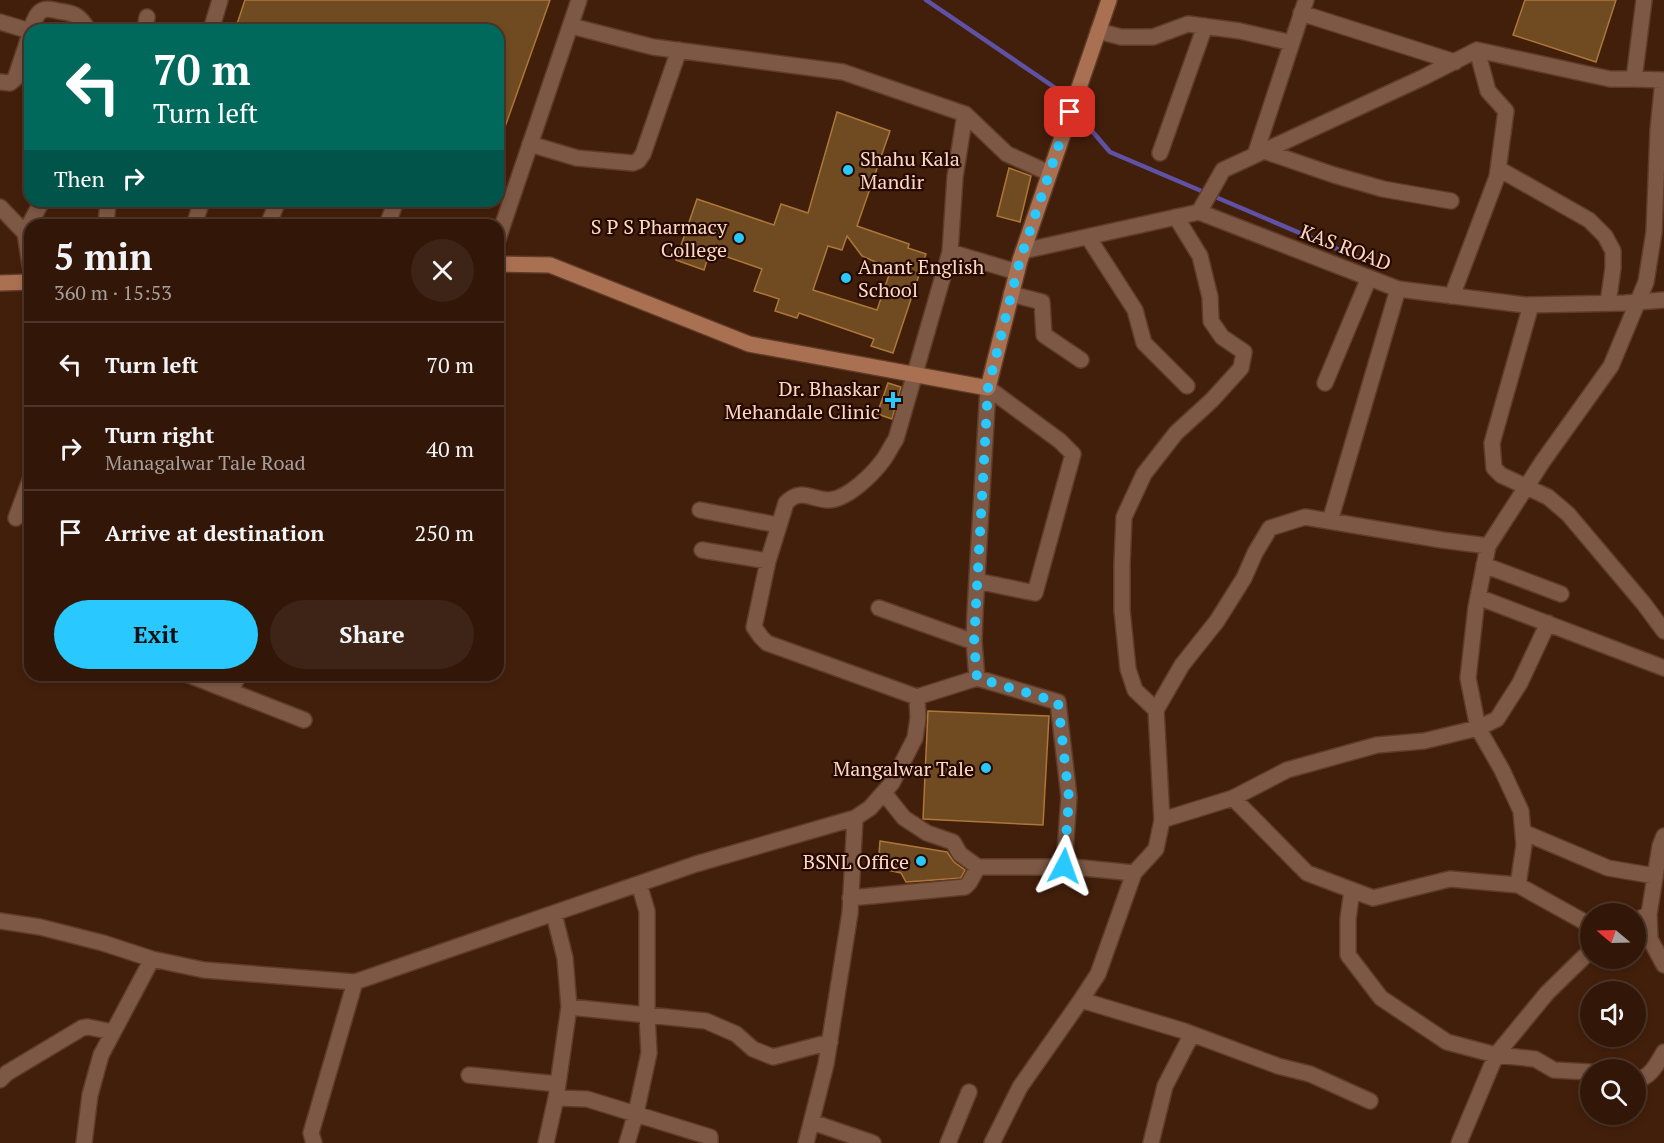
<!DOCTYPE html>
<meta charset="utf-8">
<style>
:root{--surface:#321708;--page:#3d2416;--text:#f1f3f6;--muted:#a89f9c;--line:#4d3629;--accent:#29c8ff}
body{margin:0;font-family:"PT Serif",serif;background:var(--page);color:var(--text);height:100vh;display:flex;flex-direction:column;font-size:22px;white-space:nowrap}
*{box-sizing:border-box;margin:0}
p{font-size:20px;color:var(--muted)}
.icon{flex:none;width:33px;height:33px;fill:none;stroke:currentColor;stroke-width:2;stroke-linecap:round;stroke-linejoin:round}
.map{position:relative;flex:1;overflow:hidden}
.side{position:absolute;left:24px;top:219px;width:480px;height:462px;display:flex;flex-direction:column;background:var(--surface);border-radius:18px;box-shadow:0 3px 9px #0003,0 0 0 2px var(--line)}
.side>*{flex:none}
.top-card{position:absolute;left:24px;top:24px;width:480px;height:183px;border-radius:18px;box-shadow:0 3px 9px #0003,0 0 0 2px var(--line);background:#00695c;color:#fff;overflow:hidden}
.needle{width:39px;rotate:289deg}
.controls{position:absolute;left:1580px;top:903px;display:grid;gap:12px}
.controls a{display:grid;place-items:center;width:66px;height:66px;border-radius:50%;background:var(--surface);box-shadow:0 3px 9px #0003,0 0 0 2px var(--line);font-size:30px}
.pin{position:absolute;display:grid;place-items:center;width:51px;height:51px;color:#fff;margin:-26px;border-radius:12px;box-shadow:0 3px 9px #0006}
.me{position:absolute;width:66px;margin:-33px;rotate:4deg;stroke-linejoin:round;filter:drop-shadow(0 0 4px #0008)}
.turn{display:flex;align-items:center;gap:21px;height:126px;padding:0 30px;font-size:27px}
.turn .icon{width:78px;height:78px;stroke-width:2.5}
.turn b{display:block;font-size:42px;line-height:51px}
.then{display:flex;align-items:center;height:57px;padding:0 30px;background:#0003;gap:12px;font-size:22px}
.round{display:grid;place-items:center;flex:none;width:63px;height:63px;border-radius:32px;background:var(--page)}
.overview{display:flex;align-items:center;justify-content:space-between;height:102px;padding:0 30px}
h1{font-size:36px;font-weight:700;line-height:45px}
.cta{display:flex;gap:12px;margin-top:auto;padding:12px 30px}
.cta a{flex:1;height:69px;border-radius:36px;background:var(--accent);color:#111;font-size:24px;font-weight:700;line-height:69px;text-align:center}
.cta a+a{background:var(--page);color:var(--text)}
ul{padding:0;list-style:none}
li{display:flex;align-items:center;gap:18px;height:84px;padding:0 30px;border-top:2px solid var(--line)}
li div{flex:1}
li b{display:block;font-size:22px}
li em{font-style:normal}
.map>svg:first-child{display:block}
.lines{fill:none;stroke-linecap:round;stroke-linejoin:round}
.stream{stroke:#5f52a4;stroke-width:4.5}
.building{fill:#704b21;stroke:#ac7738;stroke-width:1.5;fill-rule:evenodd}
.minor-casing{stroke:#603c28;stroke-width:18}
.tertiary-casing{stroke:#603c28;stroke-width:18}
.secondary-casing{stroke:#603c28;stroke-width:18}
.minor{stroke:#7d5845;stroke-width:15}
.tertiary{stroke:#7d5845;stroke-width:15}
.secondary{stroke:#aa7052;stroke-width:15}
.route{stroke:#29c8ff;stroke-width:10;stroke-dasharray:0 18}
.poi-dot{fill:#29c8ff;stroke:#240a00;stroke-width:2}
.labels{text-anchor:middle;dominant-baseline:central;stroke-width:4.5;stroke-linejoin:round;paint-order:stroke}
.poi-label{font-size:20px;fill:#ffd7c3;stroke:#240a00;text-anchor:end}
.street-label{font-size:20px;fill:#ffd7c3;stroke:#240a00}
</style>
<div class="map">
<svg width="1664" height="1143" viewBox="0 0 1664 1143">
<rect width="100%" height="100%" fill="#421f0b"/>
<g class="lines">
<path class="stream" d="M926,0l128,87 15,16
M1074,110l36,42 253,108"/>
</g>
<path class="building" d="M245,0h305l-50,141 -2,-1v-110h-263z
M1525,0h91l-20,62 -83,-27z
M837,112l53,19 -33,95 52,18 -1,4 18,6 -33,99 -22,-7 3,-7 -75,-26 -2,5 -22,-7 4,-12 -25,-8 8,-22 -52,-18 -6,19 -28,-10 21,-61 77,26 7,-21 27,9zM847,236l15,20 29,13 -14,41 -64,-20 15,-44 14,4z
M1009,168l22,8 -11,46 -23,-6z
M888,383l13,4 -9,32 -15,-5z
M928,711l121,5 -6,109 -120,-6z
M880,841l67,11 7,10 11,8 -4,8 -55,4 -5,-9 -23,-5z"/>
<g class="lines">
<g class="minor-casing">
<path id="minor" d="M1301,13l154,49
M0,22l30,9
M571,26l82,21 190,25 122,42 42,40 42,19
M31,30c2,-7 5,-17 12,-20 5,-2 10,0 15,1 16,2 22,4 30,19
M145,30l2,-13
M211,30l9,-30
M1098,31l23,6h32l35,-13 52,7 52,12
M0,82l10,1 5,-4 15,-45
M530,144l47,14 56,5 5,-2 5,-7 36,-104
M1264,151l70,24 49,14 68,12
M1160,153l45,-127
M1255,155l51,-155
M1499,169l90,51 16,16 8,15v17l-5,35
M0,207l25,26 5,32
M1199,212l24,-42 201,-93 53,-27 133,29h24l10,-79
M106,225l2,-24
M194,225l8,-24
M268,225l10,-24
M387,225l9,-24
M25,233l17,-32
M1088,237l47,73 9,33 43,43
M950,252l67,20
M1011,294l31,8 2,33 37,25
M1452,296l45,-119 9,-66 -18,-20 -11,-41
M1531,305l-39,138 2,25 7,7 47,22 20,17 76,90 20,27
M1325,383l44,-105
M700,510l78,15
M16,518l14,-38
M1330,521l68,-232
M702,550l66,11
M1484,565l77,29
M977,581l58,12 38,-139 -13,-13 -72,-53
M1478,597l186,71
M879,608l95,34
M1548,623l-28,60 -23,36 -19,9 -54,13 -47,4 -90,25 -54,28 74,75 66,25 77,-19 68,6 6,-40 -3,-34 -19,-41 -24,-42 -10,-50 8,-71 12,-61 55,-85 68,-95 35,-84 8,-50 4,-102 5,-50 -29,-1
M189,675l115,45
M977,678l-3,-36 1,-30 13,-224
M230,691l9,-16
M917,697l-150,-54 -6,-6 -7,-10 14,-66 18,-58c15,-16 25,-3 43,-3 19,-1 44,-26 55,-41 4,-6 8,-14 12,-20l54,-187 5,-75 10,-63
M1156,710l-21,-20 -7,-21 -6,-59v-46l2,-47 20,-43 32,-41 36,-33 29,-32 3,-16 -22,-15 -11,-16 -1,-24 -10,-41 -24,-39
M884,793l20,25 23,15 26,9 7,12 18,13h91
M1162,820l71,-22
M1523,832l85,36 47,8
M1134,873l22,-24 6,-29 -6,-110 26,-45 35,-44 27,-43 11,-25 15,-25 35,-11 137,23 46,6
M1518,885l72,40
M1352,890l-4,29v36l33,43 66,44 49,13 39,4 19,11 36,2
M850,898l115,-11 4,-4 9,-16
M1649,914l1,25 14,26
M0,921l40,6 63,16 49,16 52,11 151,12 341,-118 159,-46 15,-10 22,-25 23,-45 3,-20 -1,-21 60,-19 81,24 11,95 -5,69 70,7 -36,101 -17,26 -61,87 -28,56
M1635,921l14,-7 11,-68 4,-10
M1081,1000l103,31 94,35 32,8 60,27
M569,1007l137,14 30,13 17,15 20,8 57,-15
M469,1075l89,9
M0,1080l7,-7 75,-45 6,-1 25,5
M1635,1080c15,-1 22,-16 29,-28
M556,1098l31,1 123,38v6
M812,1122l61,21
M84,1143l6,-48 11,-40 51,-96
M314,1143l-3,-10 44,-151
M546,1143l10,-45 13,-91 -4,-49 -11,-44
M627,1143l9,-30 13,-60 -2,-38v-104l-8,-27
M806,1143l20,-79 24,-151 5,-95
M948,1143l21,-51
M1151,1143l14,-57 27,-52
M1459,1143l37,-88 51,-62 43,-42"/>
</g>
<g class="tertiary-casing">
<path id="tertiary" d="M498,239l81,-239
M1023,251l176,-39 199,77 127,16 100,-2 39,-3"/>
</g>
<g class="secondary-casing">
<path id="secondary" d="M498,264l52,1 199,79 239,44 32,-128 89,-260
M0,283l30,-1"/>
</g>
<use href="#minor" class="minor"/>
<use href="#tertiary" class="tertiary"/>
<use href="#secondary" class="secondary"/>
</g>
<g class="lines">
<path class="route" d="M1064,866l5,-68 -11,-96 -81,-24 -3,-36 14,-254 32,-128 50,-148"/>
</g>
<g class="poi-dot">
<circle cx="848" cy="170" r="6"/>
<circle cx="739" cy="238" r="6"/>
<circle cx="846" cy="278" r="6"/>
<path d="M890 391h6v6h6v6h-6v6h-6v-6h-6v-6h6z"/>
<circle cx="986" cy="768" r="6"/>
<circle cx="921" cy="861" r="6"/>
</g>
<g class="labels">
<g class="poi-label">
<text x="860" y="158" text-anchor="start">Shahu Kala<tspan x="860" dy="23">Mandir</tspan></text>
<text x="727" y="226">S P S Pharmacy<tspan x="727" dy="23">College</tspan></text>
<text x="858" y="266" text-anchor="start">Anant English<tspan x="858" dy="23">School</tspan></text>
<text x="880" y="388">Dr. Bhaskar<tspan x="880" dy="23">Mehandale Clinic</tspan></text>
<text x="974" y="768">Mangalwar Tale</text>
<text x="909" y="861">BSNL Office</text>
</g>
<g class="street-label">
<text transform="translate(1346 247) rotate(21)">KAS ROAD</text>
</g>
</g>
</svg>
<div class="controls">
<a><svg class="needle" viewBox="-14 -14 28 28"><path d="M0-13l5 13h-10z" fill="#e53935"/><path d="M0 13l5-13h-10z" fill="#a89f9c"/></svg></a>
<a><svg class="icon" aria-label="sound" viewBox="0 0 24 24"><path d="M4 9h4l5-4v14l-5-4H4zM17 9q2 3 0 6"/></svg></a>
<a><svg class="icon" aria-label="search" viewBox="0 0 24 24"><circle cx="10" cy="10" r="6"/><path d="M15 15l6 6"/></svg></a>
</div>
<div class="pin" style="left:1070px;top:112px;background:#d93025"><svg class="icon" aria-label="arrive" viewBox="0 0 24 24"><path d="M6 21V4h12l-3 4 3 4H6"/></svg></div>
<svg class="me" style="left:1064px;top:866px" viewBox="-20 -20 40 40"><path d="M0-17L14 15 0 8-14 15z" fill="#29c8ff" stroke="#fff" stroke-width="4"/></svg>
<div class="top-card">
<div class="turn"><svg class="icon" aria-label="left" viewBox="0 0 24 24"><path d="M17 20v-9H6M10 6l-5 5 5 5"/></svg><div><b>70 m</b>Turn left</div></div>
<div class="then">Then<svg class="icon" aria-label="right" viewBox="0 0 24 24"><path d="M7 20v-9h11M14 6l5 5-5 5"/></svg></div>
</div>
<section class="side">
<div class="overview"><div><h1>5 min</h1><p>360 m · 15:53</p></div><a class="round"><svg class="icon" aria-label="close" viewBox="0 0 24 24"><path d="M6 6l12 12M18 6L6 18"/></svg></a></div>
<ul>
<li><svg class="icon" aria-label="left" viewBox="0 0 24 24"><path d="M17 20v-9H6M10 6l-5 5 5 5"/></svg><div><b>Turn left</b></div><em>70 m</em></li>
<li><svg class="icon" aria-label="right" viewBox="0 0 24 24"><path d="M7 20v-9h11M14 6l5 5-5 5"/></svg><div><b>Turn right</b><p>Managalwar Tale Road</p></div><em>40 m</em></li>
<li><svg class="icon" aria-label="arrive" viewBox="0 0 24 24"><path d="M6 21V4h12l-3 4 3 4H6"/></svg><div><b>Arrive at destination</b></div><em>250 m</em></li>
</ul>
<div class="cta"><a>Exit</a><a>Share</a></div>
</section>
</div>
